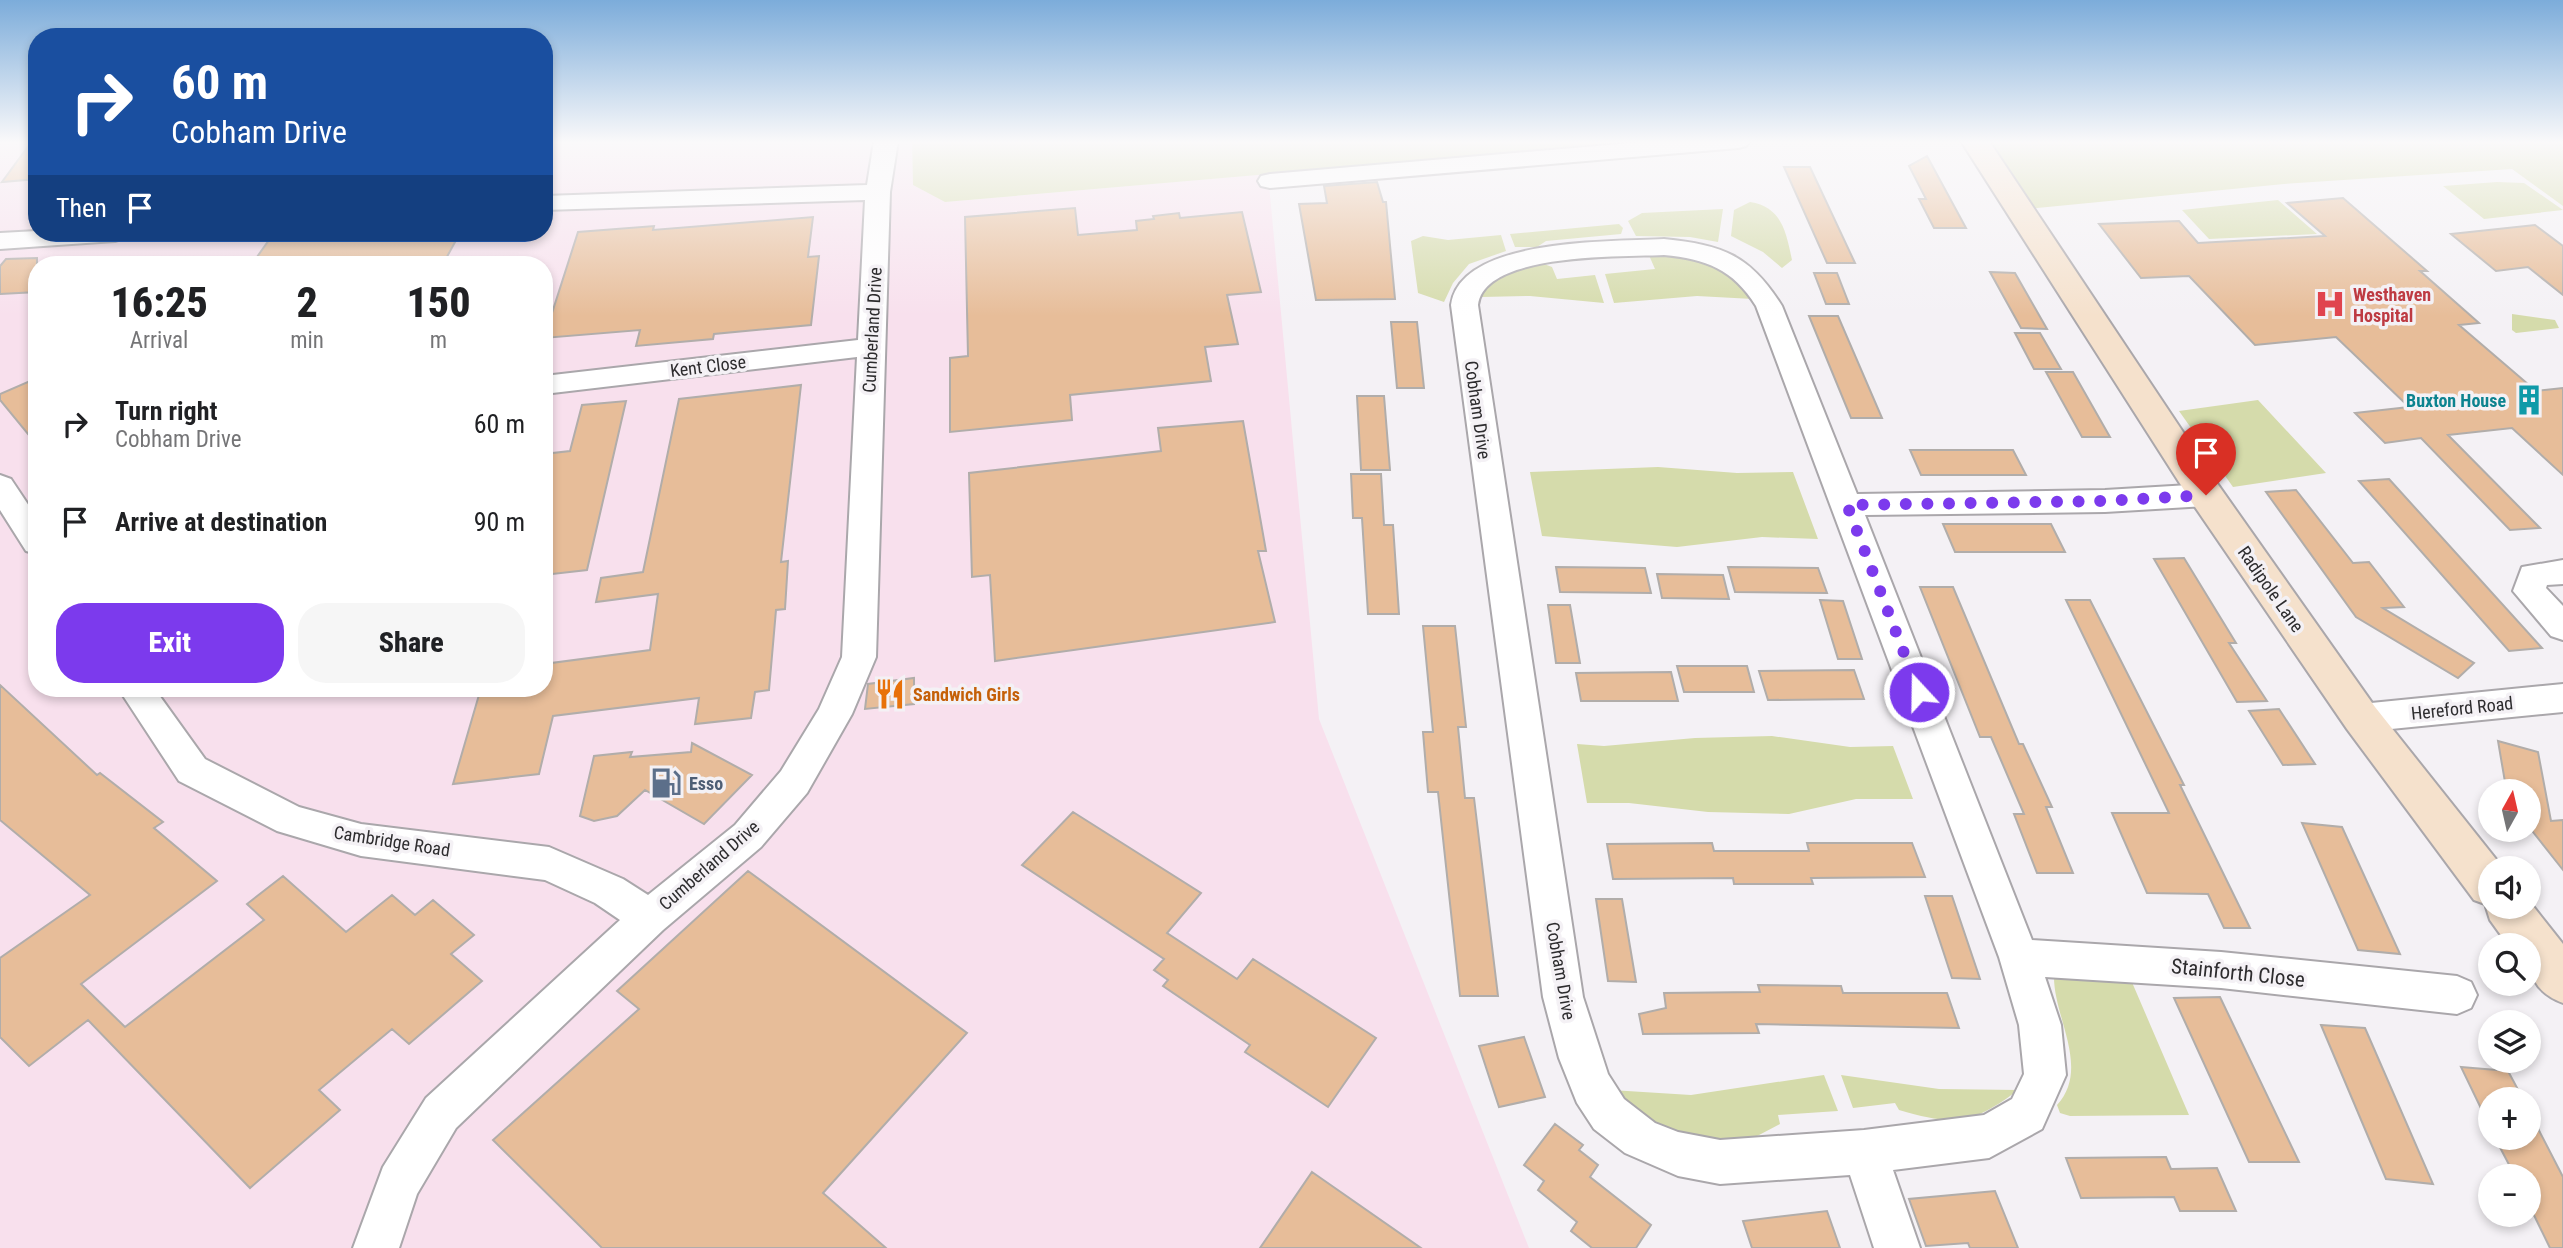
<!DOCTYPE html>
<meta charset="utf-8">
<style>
:root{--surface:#fff;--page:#f6f6f6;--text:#202124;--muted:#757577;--accent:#7c3aed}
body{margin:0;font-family:"Roboto Condensed",sans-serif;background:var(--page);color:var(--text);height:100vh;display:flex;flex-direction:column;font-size:26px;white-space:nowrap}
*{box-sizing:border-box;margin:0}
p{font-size:23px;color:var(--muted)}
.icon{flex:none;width:38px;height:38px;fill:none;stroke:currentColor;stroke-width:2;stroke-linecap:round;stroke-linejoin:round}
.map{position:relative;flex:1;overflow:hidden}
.sheet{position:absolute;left:28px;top:256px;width:525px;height:441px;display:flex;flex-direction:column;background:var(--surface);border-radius:28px;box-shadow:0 4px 10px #0003}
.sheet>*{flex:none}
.banner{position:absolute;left:28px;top:28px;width:525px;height:214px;border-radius:28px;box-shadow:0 4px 10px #0003;background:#1a4fa0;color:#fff;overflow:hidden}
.needle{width:46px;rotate:8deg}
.tools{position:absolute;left:2478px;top:779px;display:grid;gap:14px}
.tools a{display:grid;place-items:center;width:63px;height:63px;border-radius:50%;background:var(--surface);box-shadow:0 4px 10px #0003;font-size:35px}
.pin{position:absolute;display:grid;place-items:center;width:60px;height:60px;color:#fff;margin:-72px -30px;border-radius:50% 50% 50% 0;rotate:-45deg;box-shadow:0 0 7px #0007}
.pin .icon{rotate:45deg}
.me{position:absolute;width:77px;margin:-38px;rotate:339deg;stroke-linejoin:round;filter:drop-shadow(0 0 5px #0008)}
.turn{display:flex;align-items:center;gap:24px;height:147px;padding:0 28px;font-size:32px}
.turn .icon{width:91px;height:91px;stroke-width:2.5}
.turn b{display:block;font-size:49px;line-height:60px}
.then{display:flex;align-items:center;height:66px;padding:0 28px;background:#0003;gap:14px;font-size:26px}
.eta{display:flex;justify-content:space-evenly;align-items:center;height:119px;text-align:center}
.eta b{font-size:42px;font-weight:800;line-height:49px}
.primary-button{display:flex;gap:14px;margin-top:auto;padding:14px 28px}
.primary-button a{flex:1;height:80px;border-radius:28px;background:var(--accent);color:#fff;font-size:28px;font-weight:800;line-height:80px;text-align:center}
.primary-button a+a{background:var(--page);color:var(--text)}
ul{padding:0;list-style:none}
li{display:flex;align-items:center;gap:21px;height:98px;padding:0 28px}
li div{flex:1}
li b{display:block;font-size:26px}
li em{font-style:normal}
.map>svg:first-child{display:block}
.industrial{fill:#f8e0ed;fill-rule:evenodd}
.green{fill:#d5dbab}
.building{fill:#e7bd99;stroke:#b1adaa;stroke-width:2}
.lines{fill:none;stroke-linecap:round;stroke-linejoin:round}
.minor-casing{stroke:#aaa7ab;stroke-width:4}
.secondary-casing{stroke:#aaa7ab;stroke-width:4}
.minor{fill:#fff;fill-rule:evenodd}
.secondary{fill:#f5e1cc;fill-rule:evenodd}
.route{stroke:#7c3aed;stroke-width:12;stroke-dasharray:0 21.6}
.labels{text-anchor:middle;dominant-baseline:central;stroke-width:7;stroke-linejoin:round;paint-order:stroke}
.health-label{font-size:18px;font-weight:bold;fill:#be3a42;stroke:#f4f1f5;text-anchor:start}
.street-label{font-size:18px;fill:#2d2c2e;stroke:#f4f1f5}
.culture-label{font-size:18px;font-weight:bold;fill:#0d838f;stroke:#f4f1f5;text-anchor:end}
.food-label{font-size:18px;font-weight:bold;fill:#c56008;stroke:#f4f1f5;text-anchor:start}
.service-label{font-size:18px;font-weight:bold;fill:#4e5e75;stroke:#f4f1f5;text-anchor:start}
.near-street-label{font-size:21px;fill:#2d2c2e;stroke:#f4f1f5}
</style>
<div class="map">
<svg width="2563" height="1248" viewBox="0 0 2563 1248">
<rect width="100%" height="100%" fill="#f4f1f5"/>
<path class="industrial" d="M0,141h37v92h507v-92h368l1,44 32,17 323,-28 51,545 210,529h-1529zM37,264h507v424h-507z"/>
<path class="green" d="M912,141h736l-703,61 -32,-17z
M1987,141h576v65l-51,-37 -228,15 -256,25z
M2497,182l27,1 39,27 -79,9 -41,-33z
M2278,200l39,34 -108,5 -27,-29z
M1750,202c32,5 36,30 42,58l-10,8 -19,-16 -32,-16 3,-26z
M1723,209l-5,33 -28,-5 -54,-1 -8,-15 14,-8z
M1619,224l4,4 -2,6 -75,7 -9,6h-22l-5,-13z
M1501,235l5,16 -37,13 -16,19 -9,19 -26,-9 -7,-52 12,-5 25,4z
M1664,251l65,17 24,31 -56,-3 -83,7 -9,-29 50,-5 -7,-16z
M1544,264l8,3 5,12 38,-4 9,28 -74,-7 -49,1 1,-8 23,-19z
M2512,314l43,6 4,8 -43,5 -4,-3z
M2258,400l68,73 -93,14 -54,-76z
M1658,467l79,6 56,-1 25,67 -56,-2 -85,10 -135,-11 -12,-64z
M1772,736l78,11 43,-1 20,53h-57l-67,15 -81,-2 -79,-9h-42l-10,-59 27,2 91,-8z
M2128,973l61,142 -119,1 -10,-3 -3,-8c34,-37 -4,-88 -3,-130z
M1824,1075l14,36 -60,4 2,9 -40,21 -63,-13 -35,-15 -31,-27 80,5z
M1841,1075l98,14 79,1c-46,35 -64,36 -119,20l-4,-7 -42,5z"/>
<path class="building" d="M32,141h5v38l-35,3z
M1927,156l39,72h-32l-15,-29h7l-17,-33z
M1784,167h26l45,96h-28z
M1377,182l6,20h3l9,97 -79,1 -17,-96 28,-1 -3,-17z
M2343,198l84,73h-7l59,52 -20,2 77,66 27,-3v87l-51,-47 -64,7 92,93 -30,2 -89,-92 -36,5 -30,-30 54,-6 -73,-70 -81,8 -66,-69 -48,2 -42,-54 80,-3 19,22 127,-7 -38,-33z
M1075,208l3,27 59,-5 -1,-9 18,-2 -1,-3 26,-3 1,5 62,-6 19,80 -34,3 11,49 -33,3 6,34 -141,14 2,25 -122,12v-74l18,-2 -3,-139z
M813,217l-5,40 11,-1 -8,69 -97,9 -1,5 -77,7 4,-16 -96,8 34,-106 76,-6 -1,4z
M2535,225l28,21v49l-35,-28 -32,4 -45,-37z
M460,233l-17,31h-191l17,-24z
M37,258v34l-37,2v-28l6,-7z
M1990,272l25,1 32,56 -26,-1z
M1814,273h23l12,31h-23z
M1809,316h29l44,102h-31z
M1391,322h26l7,66h-27z
M2015,333h25l21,36h-27z
M2046,372h27l37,65h-28z
M37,378v67l-37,-45v-6z
M801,385l-20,177 7,-1 -3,48 -9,1 -7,80 -14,2 -4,26 -56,6 4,-26 -146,18 -14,58 -86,10 28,-96h63v-24l106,-14 8,-56 -62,8 5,-24 42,-6 36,-173z
M1357,396h27l6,74h-29z
M626,401l-39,169 -43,5v-121l26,-3 12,-46z
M1243,421l23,130h-8l17,71 -280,39 -5,-86 -18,2 -3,-104 192,-22 -3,-23z
M1910,450h103l13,25h-105z
M1351,474h30l3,51h9l6,89h-31l-6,-96h-9z
M2389,479l153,169 -33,3 -150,-170z
M2296,490l57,73 16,-1 35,45 -21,1 91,55 -16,15 -102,-61 -90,-125z
M1943,524h108l14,28h-110z
M2184,558l52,85h-7l38,58 -30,1 -83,-143z
M1556,567l89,1 6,25 -91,-1z
M1728,567l90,1 9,25 -92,-1z
M1657,574l66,1 6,24 -67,-1z
M1920,587h33l66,157h4l29,63h-6l27,66h-36l-23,-59h10l-33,-77h-11z
M1820,600l23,1 19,58h-24z
M2066,600h24l94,185h-4l70,143h-26l-16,-34 -61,-1 -35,-80h57z
M1548,605h22l10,58h-24z
M1423,626h32l11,101h-8l7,71h9l24,198h-38l-22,-204h-10l-5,-60h10z
M1677,666h70l7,26h-70z
M1854,670l10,29 -96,1 -9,-29z
M1671,672l7,29h-97l-5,-28z
M914,678v26l-49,5 3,-25z
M0,685l97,90 3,-2 63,49 -9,6 63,53 -136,103 44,43 139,-107 -17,-16 36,-28 63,56 46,-37 23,20 18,-15 41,35 -23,19 31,27 -73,63 -17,-15 -73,61 21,20 -90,78 -162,-168 -59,46 -29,-29v-79l90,-63 -90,-75z
M2279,709l36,55 -32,1 -34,-54z
M2498,741l40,11 13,69 12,-1v50l-34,-43v-38l-24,-7z
M692,743l60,32 -48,49 -59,-34 -28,26 -23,5 -14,-5 14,-60 38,-4 -2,5 61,-5z
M1073,812l128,81 -34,40 70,46 16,-20 123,79 -48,69 -83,-55 5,-7 -87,-59 5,-6 -14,-10 10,-11 -142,-94z
M2302,823l40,4 58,127 -42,-4z
M1712,843l2,8h95l-2,-8h105l13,34 -114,1 2,6h-79l-1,-6 -120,1 -6,-35z
M748,871l219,162 -144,160 63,55h-284l-109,-108 146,-131 -22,-18z
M1925,896h27l28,83 -28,-1z
M1596,899h26l14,83 -28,-1z
M1758,985l83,1 2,7h104l12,35 -203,-4 3,9 -116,1 -4,-20 27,-6 -2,-15 96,-1z
M2220,997l79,165h-50l-75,-164z
M2321,1025l44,3 68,156 -47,-5z
M1524,1037l21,60 -46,10 -20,-61z
M2461,1067l47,4 15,28h-33v28z
M2529,1111l34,66v71h-13l-21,-43v-29h-14l-20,-38h34z
M1555,1124l28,21 -4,5 19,15 -8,12 61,48 -15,23h-44l-21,-17 6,-9 -39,-32 6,-9 -20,-16z
M2166,1157l5,12 46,-1 19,43h-56l-6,-14 -93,1 -15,-40z
M1312,1172l109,76h-161z
M1995,1191l23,57h-48l-2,-5 -42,3 -17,-47z
M1827,1211l13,37h-88l-9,-27z"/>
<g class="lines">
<g class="minor-casing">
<path id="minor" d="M874,141h24l-8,51 -14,465 -24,57 -45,79 -46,54 -98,83 -207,198 -39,66 -18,54h-46l30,-81 43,-69 194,-178 -25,-17 -50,-23 -184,-24 -84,-25 -98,-50 -61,-93h36l51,71 94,48 62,17 188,23 74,32 25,16 87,-70 46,-54 38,-62 23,-52 15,-300 -313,37v-18l314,-36 7,-140 -321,10v-14l323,-11z
M1655,141h95l-4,5 -8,2 -468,40 -9,-2 -3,-5 3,-5 9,-2z
M37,231v2h91l-4,5 -9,3 -115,8v-16z
M1664,239c59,6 86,16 118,67l75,188 248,-4 101,-6 11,3 4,8 -4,8 -11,3 -101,6 -240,3 167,425 189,12 236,24 14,6 6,13 -6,13 -14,6 -236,-26 -176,-11 16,48 5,50 -24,54 -53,29 -96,12 27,78h-46l-24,-73 -130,9 -42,-8 -53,-23 -31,-24 -17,-26 -18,-45 -16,-61 -92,-692c9,-68 162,-63 213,-66zM1664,255c42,4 69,14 92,51l243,651 20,68 5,49 -12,25 -28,16 -120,15 -144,10 -42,-8 -23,-9 -31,-24 -16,-25 -25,-77 -105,-692c6,-53 146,-48 186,-50z
M0,475l11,4 26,39v36l-11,-3 -26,-41z
M2563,560v24l-16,1 -1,3 17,18v34l-12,-4 -38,-45 9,-24z
M2563,684v28l-202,20 -12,-4 -6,-10 6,-10 12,-4z"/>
</g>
<g class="secondary-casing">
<path id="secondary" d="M1961,141h28l230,345 156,221 128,161h-13v38h39v-5l34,43v59c-30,-12 -34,-28 -34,-58h-21l-18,-25 -5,-16 -11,-4 -127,-171 -154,-225z"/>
</g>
<use href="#minor" class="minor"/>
<use href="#secondary" class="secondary"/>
</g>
<linearGradient id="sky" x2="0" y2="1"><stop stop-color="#7cacda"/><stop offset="0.45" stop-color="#faf9fa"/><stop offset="1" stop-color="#faf9fa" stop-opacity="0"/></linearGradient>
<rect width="2563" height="316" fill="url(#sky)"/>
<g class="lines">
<path class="route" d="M1919,692l-72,-187 258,-4 101,-6"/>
</g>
<defs>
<g id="hospital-bare" transform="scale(2.415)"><path d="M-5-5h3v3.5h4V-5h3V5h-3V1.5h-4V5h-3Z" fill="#e0444e" stroke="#f4f1f5" stroke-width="2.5" paint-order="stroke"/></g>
<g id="building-bare" transform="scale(2.415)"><path d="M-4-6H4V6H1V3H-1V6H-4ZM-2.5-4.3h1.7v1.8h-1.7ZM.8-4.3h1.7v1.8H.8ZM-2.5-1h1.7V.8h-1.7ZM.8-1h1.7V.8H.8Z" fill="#0f9aa8" stroke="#f4f1f5" stroke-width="2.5" paint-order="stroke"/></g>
<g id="restaurant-bare" transform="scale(2.415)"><path d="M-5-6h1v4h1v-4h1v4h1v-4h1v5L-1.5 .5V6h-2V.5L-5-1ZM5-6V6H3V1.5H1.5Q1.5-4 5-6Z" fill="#e8710a" stroke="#f4f1f5" stroke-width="2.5" paint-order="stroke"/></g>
<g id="fuel-bare" transform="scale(2.415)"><path d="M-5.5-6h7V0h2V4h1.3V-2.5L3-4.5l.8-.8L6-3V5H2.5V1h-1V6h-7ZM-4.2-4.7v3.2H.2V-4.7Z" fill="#5c6f8a" stroke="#f4f1f5" stroke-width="2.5" paint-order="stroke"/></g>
</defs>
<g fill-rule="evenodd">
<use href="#hospital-bare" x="2330" y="304"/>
<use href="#building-bare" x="2529" y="400"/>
<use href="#restaurant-bare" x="890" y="694"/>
<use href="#fuel-bare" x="666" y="783"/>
</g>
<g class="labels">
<g class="health-label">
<text x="2353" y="294">Westhaven<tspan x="2353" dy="21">Hospital</tspan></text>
</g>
<g class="street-label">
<text transform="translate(872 330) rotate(-87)">Cumberland Drive</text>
<text transform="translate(708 366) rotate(-7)">Kent Close</text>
<text transform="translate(1478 410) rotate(82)">Cobham Drive</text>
<text transform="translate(2271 589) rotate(55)">Radipole Lane</text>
<text transform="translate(2462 708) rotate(-6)">Hereford Road</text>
<text transform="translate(392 841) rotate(9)">Cambridge Road</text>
<text transform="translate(709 865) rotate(-41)">Cumberland Drive</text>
<text transform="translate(1561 971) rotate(80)">Cobham Drive</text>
</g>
<g class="culture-label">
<text x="2506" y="400">Buxton House</text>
</g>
<g class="food-label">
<text x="913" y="694">Sandwich Girls</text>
</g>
<g class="service-label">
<text x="689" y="783">Esso</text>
</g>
<g class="near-street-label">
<text transform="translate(2238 973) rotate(6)">Stainforth Close</text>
</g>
</g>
</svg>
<div class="tools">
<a><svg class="needle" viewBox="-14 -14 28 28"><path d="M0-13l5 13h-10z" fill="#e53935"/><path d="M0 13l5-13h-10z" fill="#757577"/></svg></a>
<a><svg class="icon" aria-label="sound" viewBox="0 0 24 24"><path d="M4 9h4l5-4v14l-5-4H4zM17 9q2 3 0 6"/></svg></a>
<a><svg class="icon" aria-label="search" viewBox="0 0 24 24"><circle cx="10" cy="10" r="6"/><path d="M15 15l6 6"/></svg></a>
<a><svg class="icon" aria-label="layers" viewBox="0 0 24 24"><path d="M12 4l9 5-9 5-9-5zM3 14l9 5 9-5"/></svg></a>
<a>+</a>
<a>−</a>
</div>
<div class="pin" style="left:2206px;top:495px;background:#d93025"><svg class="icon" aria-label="arrive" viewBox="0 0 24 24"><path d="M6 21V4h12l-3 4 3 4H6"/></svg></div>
<svg class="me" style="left:1919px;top:692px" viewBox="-20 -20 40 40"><circle r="17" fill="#7c3aed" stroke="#fff" stroke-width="3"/><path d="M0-11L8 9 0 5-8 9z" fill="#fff"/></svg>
<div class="banner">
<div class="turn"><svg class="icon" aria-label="right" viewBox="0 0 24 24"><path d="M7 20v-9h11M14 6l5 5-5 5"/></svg><div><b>60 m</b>Cobham Drive</div></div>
<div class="then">Then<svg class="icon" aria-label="arrive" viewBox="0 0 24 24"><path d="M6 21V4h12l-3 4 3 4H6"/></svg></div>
</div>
<section class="sheet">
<div class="eta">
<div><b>16:25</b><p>Arrival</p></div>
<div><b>2</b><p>min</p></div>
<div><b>150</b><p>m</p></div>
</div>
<ul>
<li><svg class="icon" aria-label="right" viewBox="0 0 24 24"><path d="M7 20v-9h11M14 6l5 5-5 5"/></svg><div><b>Turn right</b><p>Cobham Drive</p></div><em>60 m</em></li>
<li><svg class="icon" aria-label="arrive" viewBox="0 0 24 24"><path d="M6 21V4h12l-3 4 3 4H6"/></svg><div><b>Arrive at destination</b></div><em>90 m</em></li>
</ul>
<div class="primary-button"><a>Exit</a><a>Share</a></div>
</section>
</div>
